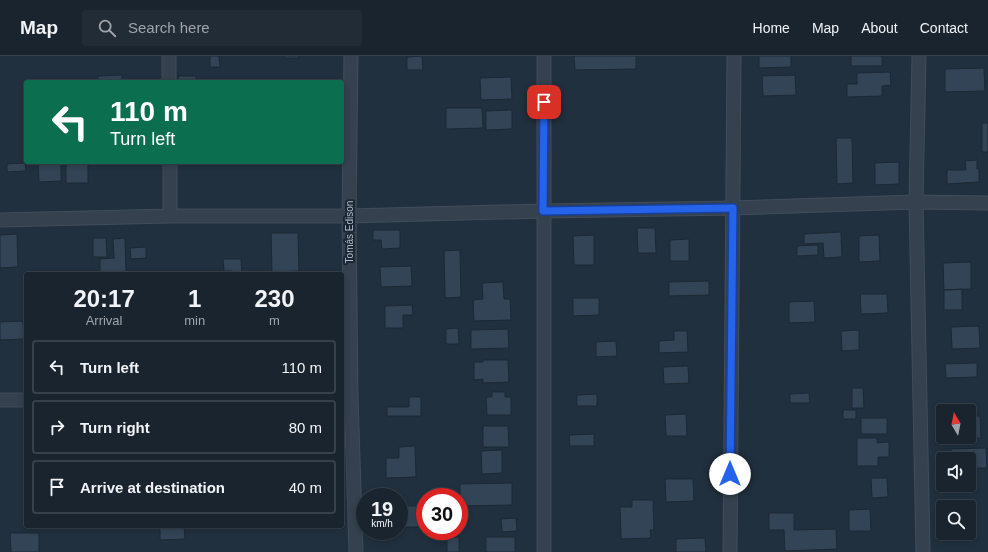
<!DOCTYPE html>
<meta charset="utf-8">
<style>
:root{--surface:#19242e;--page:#222c36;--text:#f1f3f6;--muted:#9fa4aa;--line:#37414a}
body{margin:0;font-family:Helvetica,sans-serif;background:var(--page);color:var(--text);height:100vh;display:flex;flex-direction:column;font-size:15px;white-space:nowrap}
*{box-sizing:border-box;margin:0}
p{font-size:13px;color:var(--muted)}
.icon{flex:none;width:22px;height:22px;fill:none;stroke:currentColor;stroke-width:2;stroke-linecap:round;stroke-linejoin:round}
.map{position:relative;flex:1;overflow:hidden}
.details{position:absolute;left:24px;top:216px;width:320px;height:256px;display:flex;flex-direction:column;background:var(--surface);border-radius:4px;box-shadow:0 2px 6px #0003,0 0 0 1px var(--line)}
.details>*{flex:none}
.hud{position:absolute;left:24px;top:24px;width:320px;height:84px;border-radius:4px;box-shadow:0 2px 6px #0003,0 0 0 1px var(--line);background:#0b6e4f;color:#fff;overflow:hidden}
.needle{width:26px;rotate:350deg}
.tools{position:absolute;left:936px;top:348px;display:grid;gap:8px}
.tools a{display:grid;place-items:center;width:40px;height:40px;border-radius:4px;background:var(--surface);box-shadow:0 2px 6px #0003,0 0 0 1px var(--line);font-size:20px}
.speed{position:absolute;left:356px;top:432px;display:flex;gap:8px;font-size:20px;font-weight:700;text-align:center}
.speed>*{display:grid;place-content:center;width:52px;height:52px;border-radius:50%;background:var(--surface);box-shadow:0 2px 6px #0003,0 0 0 1px var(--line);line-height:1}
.speed small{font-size:10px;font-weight:400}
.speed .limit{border:6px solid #d22;background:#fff;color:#111}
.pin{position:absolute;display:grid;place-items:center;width:34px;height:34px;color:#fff;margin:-17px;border-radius:8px;box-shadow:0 2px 6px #0006}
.me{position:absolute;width:44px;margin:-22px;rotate:0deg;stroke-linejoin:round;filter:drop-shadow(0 0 3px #0008)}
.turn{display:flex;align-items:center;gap:14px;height:84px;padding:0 20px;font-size:18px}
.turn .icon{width:52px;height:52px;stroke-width:2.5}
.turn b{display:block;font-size:28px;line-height:34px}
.eta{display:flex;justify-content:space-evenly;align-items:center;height:68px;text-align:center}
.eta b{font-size:24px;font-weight:700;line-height:28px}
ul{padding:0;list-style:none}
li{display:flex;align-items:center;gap:12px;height:54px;margin:0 8px 6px;padding:0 12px;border:2px solid var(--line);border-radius:4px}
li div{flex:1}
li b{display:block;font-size:15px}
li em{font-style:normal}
header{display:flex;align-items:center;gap:24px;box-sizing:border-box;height:56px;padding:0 20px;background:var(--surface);border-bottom:1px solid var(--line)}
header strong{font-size:19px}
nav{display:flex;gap:22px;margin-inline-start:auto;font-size:14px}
.search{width:280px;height:36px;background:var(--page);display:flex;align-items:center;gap:10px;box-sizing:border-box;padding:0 14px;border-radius:4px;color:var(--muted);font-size:15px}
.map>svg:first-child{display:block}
.building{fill:#324455;stroke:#1c2835}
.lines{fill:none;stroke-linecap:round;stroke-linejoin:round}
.street-casing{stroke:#414d5a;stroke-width:15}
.street{stroke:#35414e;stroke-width:13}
.route-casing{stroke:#184099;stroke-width:10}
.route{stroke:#2563eb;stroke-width:7}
.labels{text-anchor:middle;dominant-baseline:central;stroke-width:4;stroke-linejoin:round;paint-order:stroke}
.street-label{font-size:10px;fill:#b1bcca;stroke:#1a2633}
</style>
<header>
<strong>Map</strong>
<div class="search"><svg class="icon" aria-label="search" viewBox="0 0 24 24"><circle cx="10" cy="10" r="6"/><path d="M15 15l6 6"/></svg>Search here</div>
<nav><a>Home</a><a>Map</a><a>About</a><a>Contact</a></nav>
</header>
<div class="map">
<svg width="988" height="496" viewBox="0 0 988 496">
<rect width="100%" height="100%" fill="#21303e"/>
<path class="building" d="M210,0h9l1,11h-10z
M284,0h15v2h-15z
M422,0l1,14h-16v-13z
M574,0h62v13l-61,1z
M759,0h32v11l-32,1z
M851,0h31v10h-31z
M984,12l1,23 -40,1v-23z
M890,16l1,13 -9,1v10l-35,1v-13h10v-11z
M122,19v7h-24v-6z
M795,19l1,20 -33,1 -1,-20z
M178,20h18v6h-17z
M511,21l1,22 -31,1 -1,-22z
M446,52h36l1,20 -37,1z
M512,54v19l-26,1v-19z
M982,67h6v29h-6z
M836,82h16l1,45 -16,1z
M977,104v9h2v13l-32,2v-14h19l-1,-9z
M38,106h23v19l-22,1z
M66,106h22v21h-22z
M899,106v22l-24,1v-22z
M25,107l1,8 -19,1v-8z
M637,172h18l1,25h-18z
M373,174h27v18l-18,1 -1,-9h-8z
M841,176l1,25 -18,1 -1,-15 -19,1v-10z
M271,177h27l1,38 -27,1z
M17,178l1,33 -18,1v-33z
M594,179v30h-20l-1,-29z
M879,179l1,26 -21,1v-26z
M93,182h13l1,19h-14z
M125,182l1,35h-26v-14l14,-1 -1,-19z
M689,183v22h-19v-21z
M818,189v10l-21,1v-10z
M146,191v11l-15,1 -1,-11z
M460,194l1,47 -16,1 -1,-47z
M223,203h18l1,15h-10v-3h-8z
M971,206v27l-27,1 -1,-27z
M411,210l1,20 -31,1 -1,-20z
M709,225v14l-40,1v-14z
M503,226l1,17h6l1,21 -37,1 -1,-21 10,-1 -1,-16z
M962,233v21h-18v-20z
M860,238h27l1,19 -27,1z
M573,242h26v17l-26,1z
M814,245l1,21 -26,1v-21z
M412,249l1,10h-10v13h-18v-22z
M23,265l1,18 -24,1v-18z
M979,270l1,22 -28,1 -1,-22z
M458,272l1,16h-13v-15z
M508,273l1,19 -38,1v-19z
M859,274v20l-17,1 -1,-20z
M674,275h13l1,21 -29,1v-12l15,-1z
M616,285l1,15 -21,1v-15z
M483,304h25l1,22 -26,1v-4l-9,1v-18h9z
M977,307v14l-31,1 -1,-14z
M688,310l1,17 -25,1 -1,-17z
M852,332h11l1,20h-12z
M492,336h13v5h6v18h-24l-1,-18h6z
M809,337l1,10h-20v-9z
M597,338v12h-20v-11z
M409,341h12v19h-34v-9h22z
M843,354h13v9h-13z
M686,358l1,22h-21l-1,-21z
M969,360h11l1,22 -21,1v-2h9z
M861,362h26v16h-26z
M483,370h25l1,21h-26z
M594,378v12h-24l-1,-11z
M857,382h20v5l12,-1v15h-11v9h-21z
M415,390l1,31 -30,1v-20h13v-11z
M986,392l1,20h-18v-9h-18v-10z
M502,394v23l-20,1 -1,-23z
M871,422h16l1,19 -16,1z
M665,423h28l1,22 -28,1z
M512,427v22l-52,1v-22z
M632,444h21l1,30h-4l1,8 -30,1 -1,-32h12z
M973,447l1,24h-5v-20h-18v-3z
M399,450h19v21h-19z
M459,452h7v18h-7z
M870,453l1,22h-22v-21z
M769,457h25v17l42,-1 1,20 -52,2 -1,-21h-15z
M516,462l1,13 -15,1 -1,-13z
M160,470h24l1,13 -25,1z
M10,477h29v19h-28z
M447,481h12v15h-12z
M486,481h29v15h-29z
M705,482l1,14h-30v-13z"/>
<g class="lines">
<g class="street-casing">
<path id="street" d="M169,0v26
M351,0l-2,160 2,180 5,156
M544,0v496
M919,0l-3,146 7,350
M170,106v54
M0,164l170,-4h179l194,-5 190,-3 183,-6 72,1
M0,344h26
M730,496l4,-496"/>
</g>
<use href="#street" class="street"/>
</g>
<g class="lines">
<g class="route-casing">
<path id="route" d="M544,46l-1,109 190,-3 -3,266"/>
</g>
<use href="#route" class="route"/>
</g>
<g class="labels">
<g class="street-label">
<text transform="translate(349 176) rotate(-90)">Tomás Edison</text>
</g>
</g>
</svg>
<div class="tools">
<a><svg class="needle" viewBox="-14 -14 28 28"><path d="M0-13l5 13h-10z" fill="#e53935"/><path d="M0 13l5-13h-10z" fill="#9fa4aa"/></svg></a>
<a><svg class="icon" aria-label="sound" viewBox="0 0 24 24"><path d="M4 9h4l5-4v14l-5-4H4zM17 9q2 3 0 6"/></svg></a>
<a><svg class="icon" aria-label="search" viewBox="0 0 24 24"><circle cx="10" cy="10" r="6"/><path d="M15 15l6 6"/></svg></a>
</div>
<div class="speed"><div>19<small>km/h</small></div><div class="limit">30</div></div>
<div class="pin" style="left:544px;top:46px;background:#d93025"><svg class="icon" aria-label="arrive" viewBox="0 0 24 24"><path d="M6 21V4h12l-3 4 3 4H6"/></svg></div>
<svg class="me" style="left:730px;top:418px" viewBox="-20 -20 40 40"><circle r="19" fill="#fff"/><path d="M0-13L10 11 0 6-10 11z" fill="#2563eb"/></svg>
<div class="hud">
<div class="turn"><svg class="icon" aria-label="left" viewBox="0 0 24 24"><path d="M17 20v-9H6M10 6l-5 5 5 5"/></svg><div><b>110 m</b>Turn left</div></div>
</div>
<section class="details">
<div class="eta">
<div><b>20:17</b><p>Arrival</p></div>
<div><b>1</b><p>min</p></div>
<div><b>230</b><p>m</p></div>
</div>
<ul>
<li><svg class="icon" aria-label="left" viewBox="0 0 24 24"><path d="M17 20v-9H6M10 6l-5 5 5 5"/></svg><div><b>Turn left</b></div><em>110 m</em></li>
<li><svg class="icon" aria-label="right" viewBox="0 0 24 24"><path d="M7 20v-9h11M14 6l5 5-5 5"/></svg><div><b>Turn right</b></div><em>80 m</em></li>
<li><svg class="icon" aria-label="arrive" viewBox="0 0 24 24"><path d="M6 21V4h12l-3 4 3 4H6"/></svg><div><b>Arrive at destination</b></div><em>40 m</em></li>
</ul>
</section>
</div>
